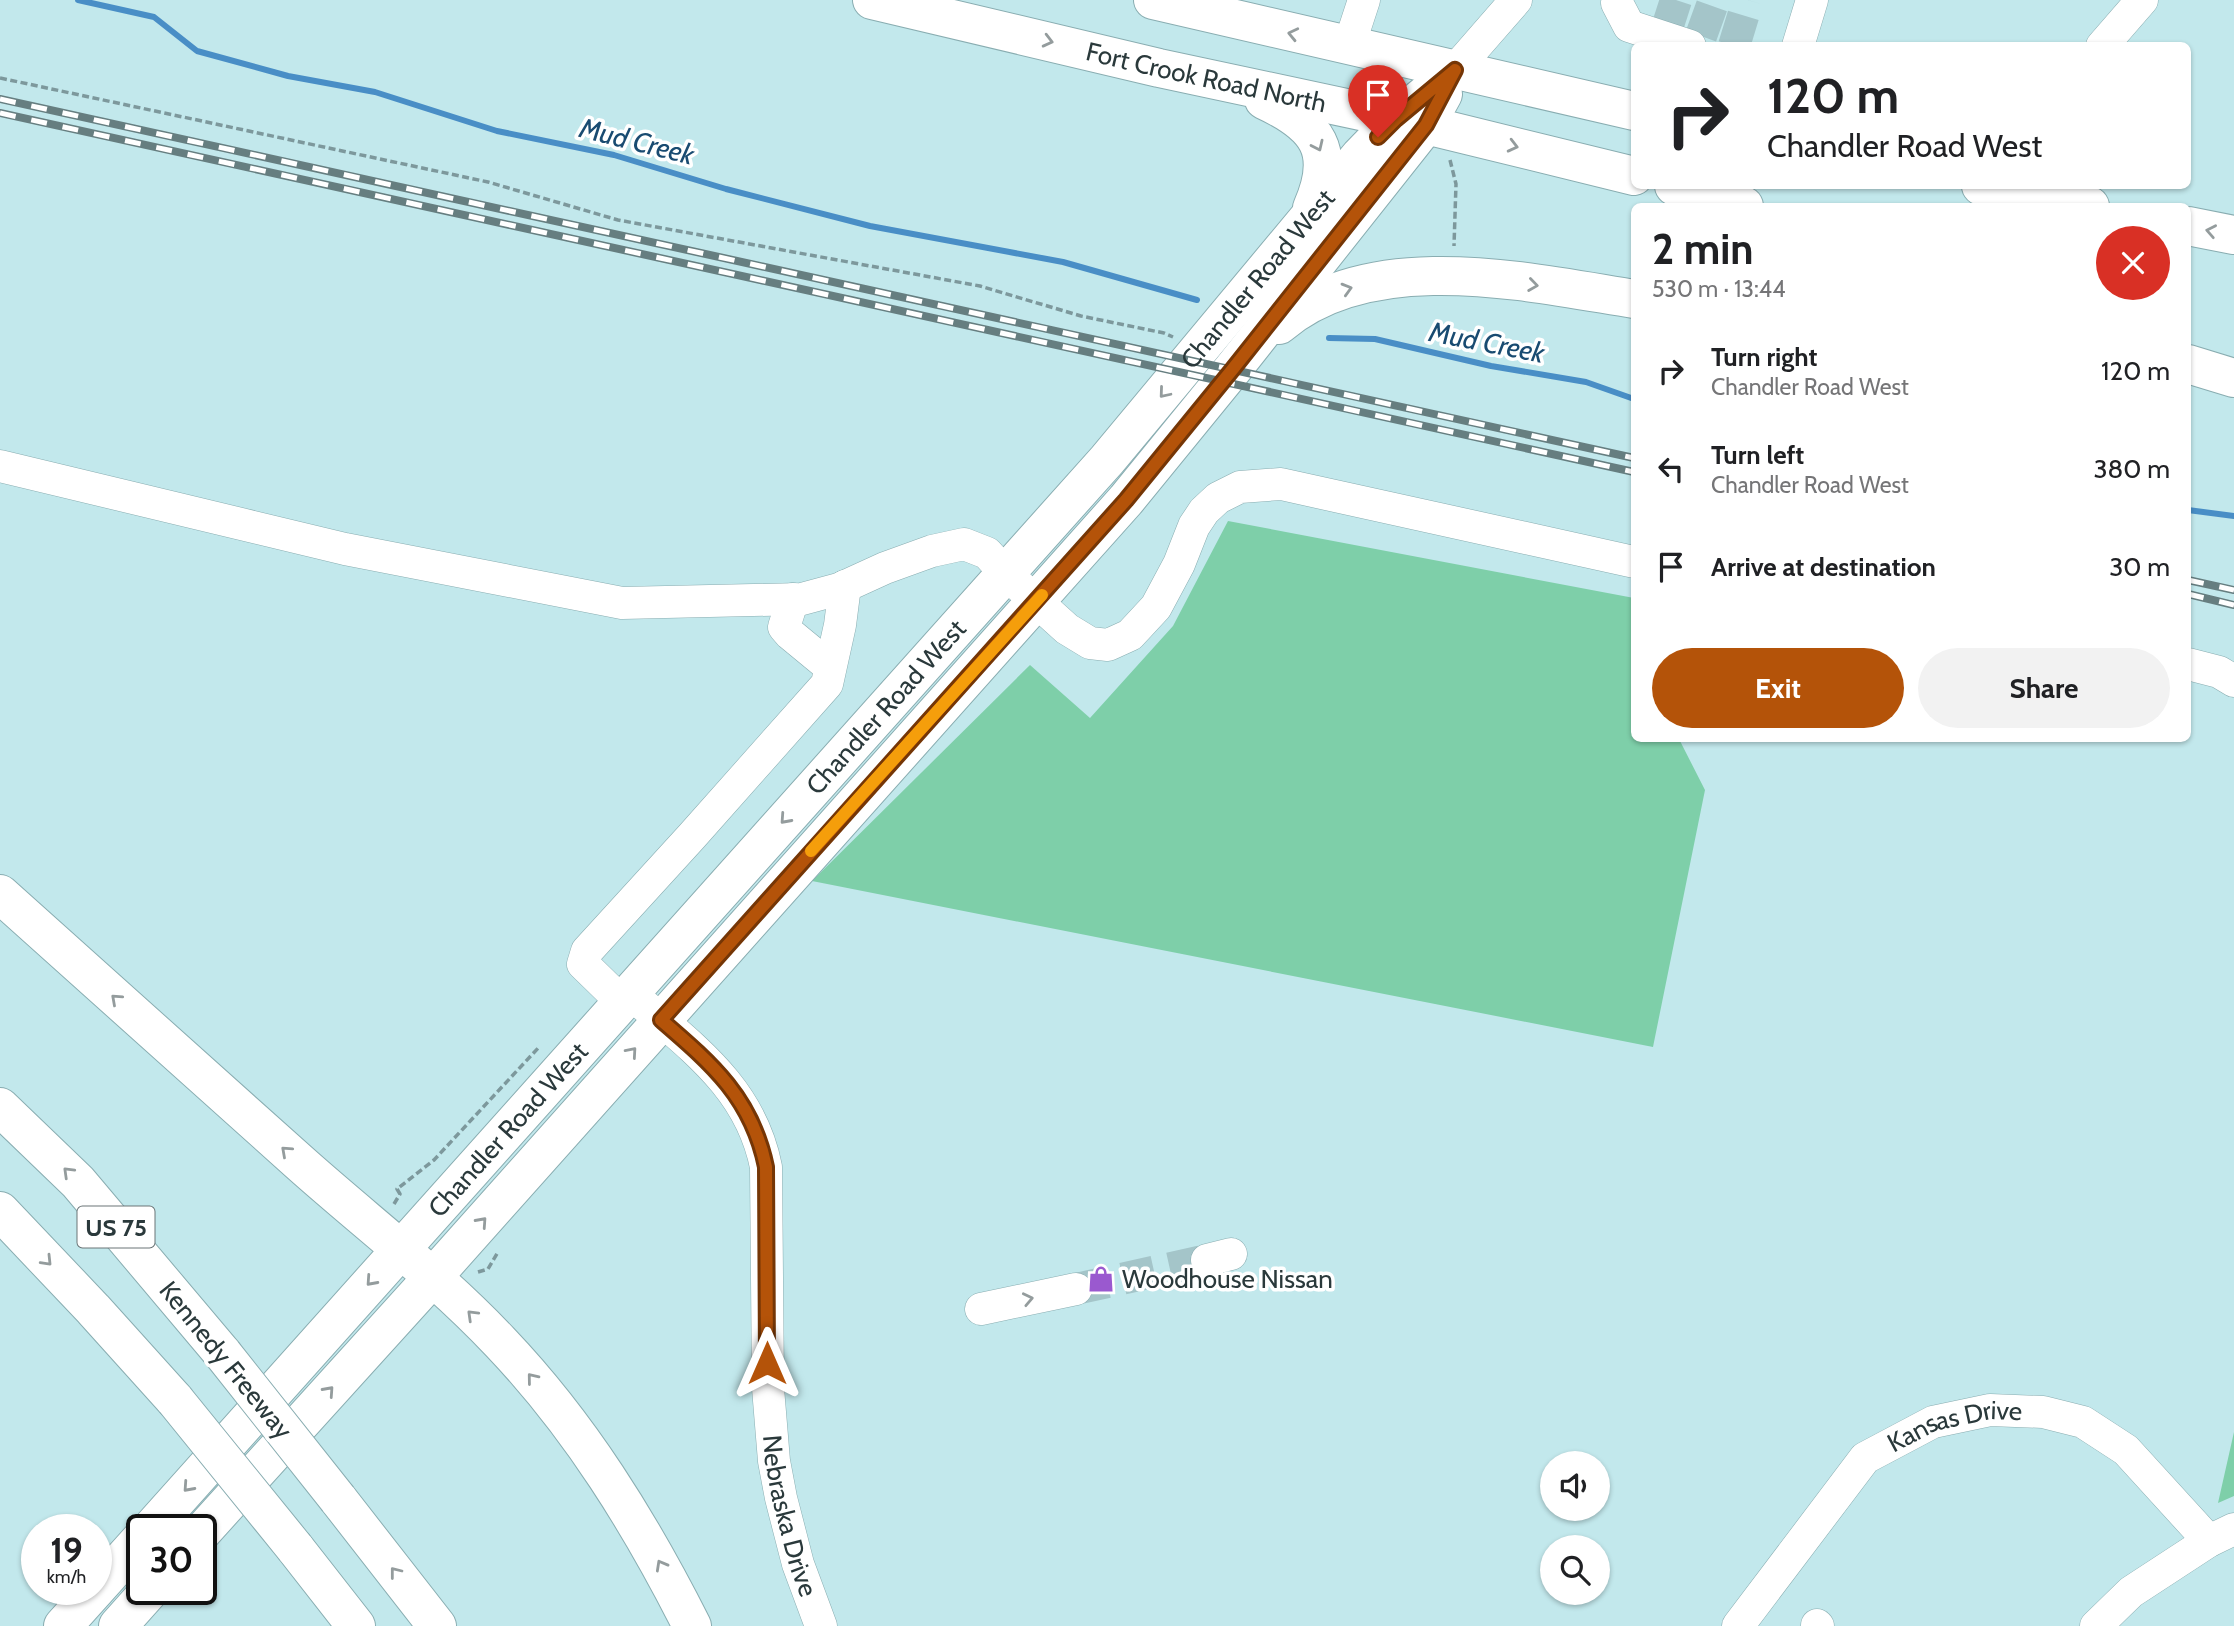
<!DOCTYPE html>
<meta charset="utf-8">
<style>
:root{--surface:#fff;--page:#f2f2f2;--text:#202124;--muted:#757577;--accent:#b45309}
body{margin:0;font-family:Cabin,sans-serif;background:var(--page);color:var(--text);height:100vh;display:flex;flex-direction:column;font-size:26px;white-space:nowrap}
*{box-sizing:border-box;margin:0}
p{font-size:23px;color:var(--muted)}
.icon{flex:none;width:38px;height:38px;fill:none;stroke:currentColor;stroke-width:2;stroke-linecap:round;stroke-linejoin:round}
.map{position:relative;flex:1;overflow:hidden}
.side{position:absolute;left:1631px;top:203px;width:560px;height:539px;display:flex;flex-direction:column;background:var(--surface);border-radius:10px;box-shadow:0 2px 5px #0004}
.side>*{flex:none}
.top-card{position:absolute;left:1631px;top:42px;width:560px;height:147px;border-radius:10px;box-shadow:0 2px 5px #0004;background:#fff;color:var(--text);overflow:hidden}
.buttons{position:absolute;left:1540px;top:1451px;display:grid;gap:14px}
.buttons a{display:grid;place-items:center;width:70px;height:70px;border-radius:50%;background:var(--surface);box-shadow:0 2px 5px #0004;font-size:35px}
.speed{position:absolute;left:21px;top:1514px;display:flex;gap:14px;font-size:35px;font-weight:700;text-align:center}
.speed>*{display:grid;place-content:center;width:91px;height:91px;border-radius:50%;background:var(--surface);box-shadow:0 2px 5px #0004;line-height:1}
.speed small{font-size:18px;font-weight:400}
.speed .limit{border:4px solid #111;border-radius:10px;background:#fff;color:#111}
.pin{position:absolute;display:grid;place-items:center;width:60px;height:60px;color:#fff;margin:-72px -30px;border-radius:50% 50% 50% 0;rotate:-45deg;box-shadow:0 0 7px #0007}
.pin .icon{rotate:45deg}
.me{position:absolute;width:77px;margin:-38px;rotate:0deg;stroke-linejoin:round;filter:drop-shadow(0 0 5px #0008)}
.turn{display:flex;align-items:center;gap:24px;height:147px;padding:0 21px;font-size:32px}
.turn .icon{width:91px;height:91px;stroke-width:2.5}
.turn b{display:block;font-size:49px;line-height:60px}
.round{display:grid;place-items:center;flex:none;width:74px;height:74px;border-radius:37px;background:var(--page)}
.head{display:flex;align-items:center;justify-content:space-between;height:119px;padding:0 21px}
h1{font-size:42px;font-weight:700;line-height:52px}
.primary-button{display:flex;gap:14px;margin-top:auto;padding:14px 21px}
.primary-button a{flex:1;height:80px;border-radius:42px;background:var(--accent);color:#fff;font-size:28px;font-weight:700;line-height:80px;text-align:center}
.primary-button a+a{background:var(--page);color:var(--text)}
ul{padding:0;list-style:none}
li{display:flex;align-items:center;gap:21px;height:98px;padding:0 21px}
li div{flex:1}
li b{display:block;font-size:26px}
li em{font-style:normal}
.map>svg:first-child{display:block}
.green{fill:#7ecfa9}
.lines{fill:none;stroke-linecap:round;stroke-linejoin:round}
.stream{stroke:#498ec6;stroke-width:6}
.minor-tunnel{stroke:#a4c5c9;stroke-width:32;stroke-dasharray:32 16;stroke-linecap:butt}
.minor-casing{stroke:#89adb1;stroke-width:33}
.major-casing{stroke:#89adb1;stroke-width:40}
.highway-casing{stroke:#89adb1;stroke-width:40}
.path{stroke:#7d989c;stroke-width:3.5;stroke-dasharray:7 3.5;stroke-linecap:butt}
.minor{stroke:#fff;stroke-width:32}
.major{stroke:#fff;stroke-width:38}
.highway{stroke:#fff;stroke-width:38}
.rail-casing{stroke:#667e80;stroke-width:8}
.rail{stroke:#fff;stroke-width:5;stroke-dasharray:16;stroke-linecap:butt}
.highway-bridge-casing{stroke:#89adb1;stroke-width:40;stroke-linecap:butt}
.highway-bridge{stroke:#fff;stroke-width:38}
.oneway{stroke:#949c9d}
.route-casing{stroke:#753606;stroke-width:18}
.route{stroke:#b45309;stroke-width:12}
.slow{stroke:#f59e0b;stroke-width:12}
.labels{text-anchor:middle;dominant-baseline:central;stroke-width:7;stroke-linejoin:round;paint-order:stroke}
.shield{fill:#fff;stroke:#6a7476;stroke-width:2}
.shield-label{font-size:24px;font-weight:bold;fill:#2a393b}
.street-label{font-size:26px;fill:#2a393b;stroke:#fff}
.poi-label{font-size:26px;fill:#2a393b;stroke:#fff;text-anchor:start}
.water-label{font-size:28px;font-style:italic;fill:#194b71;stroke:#fff}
</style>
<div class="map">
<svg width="2234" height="1626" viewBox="0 0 2234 1626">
<rect width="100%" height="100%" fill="#c2e8ec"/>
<path class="green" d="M1228,521l406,77v140l45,1 26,51 -52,257 -841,-166 218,-216 60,53 83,-92z
M2234,1432v64l-16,7z"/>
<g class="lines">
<path class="stream" d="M78,0l76,17 43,34 91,25 87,16 122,39 117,24 112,34 144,37 193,36 134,38
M1329,338l46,1 116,27 95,16 48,17
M2188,510l46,6"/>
<path class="minor-tunnel" d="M1668,25l8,-25
M1701,36l13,-36
M1734,46l14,-46
M1076,1289l131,-29"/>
<g class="minor-casing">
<g id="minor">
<path d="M1617,3l12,23 61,20"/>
<path d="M1349,46l15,-46"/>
<path d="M1798,46l14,-46"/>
<path d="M2102,46l40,-46"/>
<path d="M1455,70l61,-70"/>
<path d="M0,466l345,83 277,54 180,-4 37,-10 46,-21 47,-17 32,-7 23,9 19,21 61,55 23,14 18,2 22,-10 26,-28 23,-43 15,-38 10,-15 14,-13 22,-11 41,-3 353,78"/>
<path d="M793,599l-9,28 6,7 40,33"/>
<path d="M2188,664l31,8 15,9"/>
<path id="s1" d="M629,992c59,53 121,93 137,175l2,221 6,73 7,37 17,66 23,62"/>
<path d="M621,1001l-38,-37 4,-13 105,-115 135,-152 13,-59 5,-39"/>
<path d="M1207,1260l24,-6"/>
<path d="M981,1309l95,-20"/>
<path d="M1817,1625l1,1"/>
<path id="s2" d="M1738,1626l127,-168 68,-36 57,-12 53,2 40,10 43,28 83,91"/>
<path d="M2096,1626l35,-34 78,-51 25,-12"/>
</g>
</g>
<g class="major-casing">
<g id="major">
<path id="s3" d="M872,0l287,68 267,57 208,51"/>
<path d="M1153,0l481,111"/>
<path d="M1264,100c54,25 73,51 48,108"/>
<path d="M1674,186l70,20"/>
<path d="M1981,186l109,20"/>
<path d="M2188,226l46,9"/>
<path d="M1279,325c92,-79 248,-43 355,-26"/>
<path d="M2188,364l46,14"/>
<path id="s4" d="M150,1530l957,-1070 253,-304 36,-37 59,-49"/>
<path d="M201,1533l231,-255 694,-778 106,-130 194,-245 17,-31"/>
<path d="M63,1626l79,-88"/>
<path d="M118,1626l33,-37"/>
</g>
</g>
<g class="highway-casing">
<path id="highway" d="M0,894c99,90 199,179 299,268 67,60 140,115 201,180 80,84 140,181 192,284
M0,1107l78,75 145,172
M0,1211l93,98 82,91
M338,1499l99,127
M295,1548l61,78"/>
</g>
<path class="path" d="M0,78l488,104 130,38 362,66 101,30 83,17 9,4
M1450,160l6,24 -2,62
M394,1204l6,-10 -3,-5 37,-29 106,-114
M478,1272l10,-3 10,-17"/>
<use href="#minor" class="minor"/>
<use href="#major" class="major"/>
<use href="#highway" class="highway"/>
<g class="rail-casing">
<path id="rail" d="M0,99l1634,359
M0,113l1634,359
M2188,580l46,10
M2188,594l46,11"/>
</g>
<use href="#rail" class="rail"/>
<g class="highway-bridge-casing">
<path id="highway-bridge" d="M223,1354l115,145
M175,1400l120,148"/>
</g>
<use href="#highway-bridge" class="highway-bridge"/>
</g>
<defs><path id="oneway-chevron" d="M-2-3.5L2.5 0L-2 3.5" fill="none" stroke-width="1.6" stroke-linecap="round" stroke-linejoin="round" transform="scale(1.75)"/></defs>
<g class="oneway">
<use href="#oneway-chevron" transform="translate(1293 34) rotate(-167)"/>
<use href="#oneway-chevron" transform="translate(1048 41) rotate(14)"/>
<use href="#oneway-chevron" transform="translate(1318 146) rotate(65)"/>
<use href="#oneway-chevron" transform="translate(1513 146) rotate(14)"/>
<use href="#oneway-chevron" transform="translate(2211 231) rotate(-169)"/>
<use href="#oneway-chevron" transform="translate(1533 285) rotate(8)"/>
<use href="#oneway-chevron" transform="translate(1347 289) rotate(-16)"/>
<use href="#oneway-chevron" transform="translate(1164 393) rotate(130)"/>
<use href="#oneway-chevron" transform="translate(785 819) rotate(132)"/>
<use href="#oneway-chevron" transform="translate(116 999) rotate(-138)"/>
<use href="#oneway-chevron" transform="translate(632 1052) rotate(-49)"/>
<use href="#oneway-chevron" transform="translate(286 1151) rotate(-138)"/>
<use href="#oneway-chevron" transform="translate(68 1172) rotate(-136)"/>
<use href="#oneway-chevron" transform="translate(482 1222) rotate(-48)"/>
<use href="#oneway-chevron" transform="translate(47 1261) rotate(46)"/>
<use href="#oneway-chevron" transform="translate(371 1281) rotate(132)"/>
<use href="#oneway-chevron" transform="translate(1028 1299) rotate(-12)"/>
<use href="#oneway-chevron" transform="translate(472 1315) rotate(-136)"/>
<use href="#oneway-chevron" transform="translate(532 1378) rotate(-129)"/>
<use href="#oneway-chevron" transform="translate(329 1391) rotate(-48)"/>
<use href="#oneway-chevron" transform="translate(188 1487) rotate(132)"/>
<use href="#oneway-chevron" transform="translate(661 1565) rotate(-119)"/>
<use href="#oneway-chevron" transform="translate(395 1572) rotate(-128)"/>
</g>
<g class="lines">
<g class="route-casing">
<path id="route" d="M767,1363l-1,-196c-14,-69 -54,-103 -105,-147l465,-520 106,-130 194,-245 29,-55 -59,49 -18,18"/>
</g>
<use href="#route" class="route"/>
<path class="slow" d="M811,851l231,-256"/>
</g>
<defs>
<g id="shop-bare" transform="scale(2.1)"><path d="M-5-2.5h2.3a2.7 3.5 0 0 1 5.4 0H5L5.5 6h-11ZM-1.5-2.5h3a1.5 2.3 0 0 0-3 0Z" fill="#9a59cf" stroke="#fff" stroke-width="2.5" paint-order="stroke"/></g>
</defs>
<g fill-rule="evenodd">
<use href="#shop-bare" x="1101" y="1279"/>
</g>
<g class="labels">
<rect class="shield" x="77.5" y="1206.5" width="77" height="41" rx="5"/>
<g class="shield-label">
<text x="116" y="1227">US 75</text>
</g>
<g class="street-label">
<text stroke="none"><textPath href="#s3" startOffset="343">Fort Crook Road North</textPath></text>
<text stroke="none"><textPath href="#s4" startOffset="1671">Chandler Road West</textPath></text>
<text stroke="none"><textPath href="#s4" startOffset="1104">Chandler Road West</textPath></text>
<text stroke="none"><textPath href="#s4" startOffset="537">Chandler Road West</textPath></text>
<text transform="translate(226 1360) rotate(51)">Kennedy Freeway</text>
<text stroke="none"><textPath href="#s2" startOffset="308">Kansas Drive</textPath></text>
<text stroke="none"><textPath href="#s1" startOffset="578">Nebraska Drive</textPath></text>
</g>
<g class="poi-label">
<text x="1122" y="1279">Woodhouse Nissan</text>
</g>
<g class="water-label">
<text transform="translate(637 141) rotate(14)">Mud Creek</text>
<text transform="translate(1487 342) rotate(11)">Mud Creek</text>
</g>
</g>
</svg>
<div class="buttons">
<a><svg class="icon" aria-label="sound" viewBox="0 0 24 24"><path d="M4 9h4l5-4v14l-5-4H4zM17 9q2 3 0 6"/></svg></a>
<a><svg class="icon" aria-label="search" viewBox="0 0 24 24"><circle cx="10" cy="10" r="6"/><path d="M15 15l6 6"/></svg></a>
</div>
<div class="speed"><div>19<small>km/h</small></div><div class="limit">30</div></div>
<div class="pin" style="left:1378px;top:137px;background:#d93025"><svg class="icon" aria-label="arrive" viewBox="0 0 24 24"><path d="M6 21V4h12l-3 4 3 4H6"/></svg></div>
<svg class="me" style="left:767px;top:1363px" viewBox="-20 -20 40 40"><path d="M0-17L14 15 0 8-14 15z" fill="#b45309" stroke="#fff" stroke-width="4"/></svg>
<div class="top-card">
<div class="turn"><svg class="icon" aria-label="right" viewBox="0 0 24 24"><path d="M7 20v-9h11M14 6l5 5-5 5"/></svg><div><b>120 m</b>Chandler Road West</div></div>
</div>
<section class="side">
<div class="head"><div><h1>2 min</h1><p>530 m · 13:44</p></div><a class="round" style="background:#d93025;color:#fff"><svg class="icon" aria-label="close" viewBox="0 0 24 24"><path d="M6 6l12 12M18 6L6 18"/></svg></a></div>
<ul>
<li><svg class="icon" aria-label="right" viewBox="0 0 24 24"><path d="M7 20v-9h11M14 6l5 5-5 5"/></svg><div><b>Turn right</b><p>Chandler Road West</p></div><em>120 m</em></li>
<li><svg class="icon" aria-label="left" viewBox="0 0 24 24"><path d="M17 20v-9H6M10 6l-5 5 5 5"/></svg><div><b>Turn left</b><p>Chandler Road West</p></div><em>380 m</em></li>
<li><svg class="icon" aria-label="arrive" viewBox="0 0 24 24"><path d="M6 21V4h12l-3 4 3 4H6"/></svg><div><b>Arrive at destination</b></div><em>30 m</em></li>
</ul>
<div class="primary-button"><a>Exit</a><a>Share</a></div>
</section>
</div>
